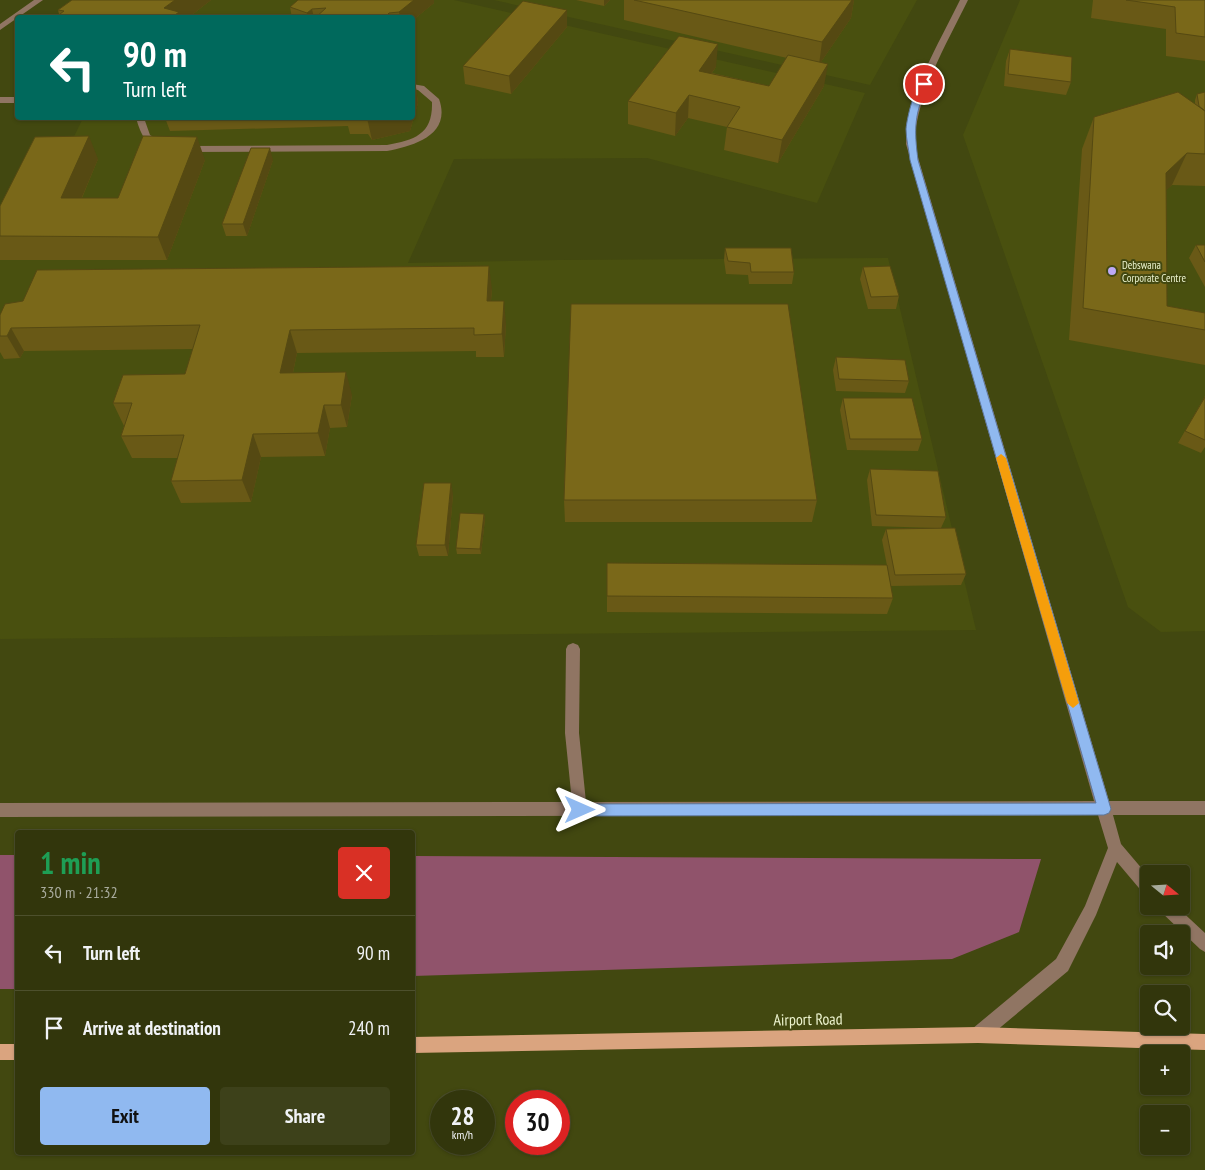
<!DOCTYPE html>
<meta charset="utf-8">
<style>
:root{--surface:#32360c;--page:#3d411a;--text:#f1f3f6;--muted:#a8ab9d;--line:#4d502d;--accent:#90b9f0}
body{margin:0;font-family:"PT Sans Narrow",sans-serif;background:var(--page);color:var(--text);height:100vh;display:flex;flex-direction:column;font-size:19px;white-space:nowrap}
*{box-sizing:border-box;margin:0}
p{font-size:16px;color:var(--muted)}
.icon{flex:none;width:28px;height:28px;fill:none;stroke:currentColor;stroke-width:2;stroke-linecap:round;stroke-linejoin:round}
.map{position:relative;flex:1;overflow:hidden}
.details{position:absolute;left:15px;top:830px;width:400px;height:325px;display:flex;flex-direction:column;background:var(--surface);border-radius:5px;box-shadow:0 1px 4px #0004,0 0 0 1px var(--line)}
.details>*{flex:none}
.hud{position:absolute;left:15px;top:15px;width:400px;height:105px;border-radius:5px;box-shadow:0 1px 4px #0004,0 0 0 1px var(--line);background:#00695c;color:#fff;overflow:hidden}
.needle{width:32px;rotate:108deg}
.buttons{position:absolute;left:1140px;top:865px;display:grid;gap:10px}
.buttons a{display:grid;place-items:center;width:50px;height:50px;border-radius:5px;background:var(--surface);box-shadow:0 1px 4px #0004,0 0 0 1px var(--line);font-size:25px}
.speed{position:absolute;left:430px;top:1090px;display:flex;gap:10px;font-size:25px;font-weight:700;text-align:center}
.speed>*{display:grid;place-content:center;width:65px;height:65px;border-radius:50%;background:var(--surface);box-shadow:0 1px 4px #0004,0 0 0 1px var(--line);line-height:1}
.speed small{font-size:12px;font-weight:400}
.speed .limit{border:8px solid #d22;background:#fff;color:#111}
.pin{position:absolute;display:grid;place-items:center;width:42px;height:42px;color:#fff;margin:-21px;border:2px solid #fff;border-radius:50%;box-shadow:0 1px 5px #0007}
.me{position:absolute;width:55px;margin:-28px;rotate:90deg;stroke-linejoin:round;filter:drop-shadow(0 0 4px #0008)}
.turn{display:flex;align-items:center;gap:18px;height:105px;padding:0 25px;font-size:22px}
.turn .icon{width:65px;height:65px;stroke-width:2.5}
.turn b{display:block;font-size:35px;line-height:42px}
.round{display:grid;place-items:center;flex:none;width:52px;height:52px;border-radius:5px;background:var(--page)}
.summary{display:flex;align-items:center;justify-content:space-between;height:85px;padding:0 25px}
h1{font-size:30px;font-weight:800;line-height:38px;color:#1e9e55}
.primary-button{display:flex;gap:10px;margin-top:auto;padding:10px 25px}
.primary-button a{flex:1;height:58px;border-radius:5px;background:var(--accent);color:#111;font-size:20px;font-weight:800;line-height:58px;text-align:center}
.primary-button a+a{background:var(--page);color:var(--text)}
ul{padding:0;list-style:none}
li{display:flex;align-items:center;gap:15px;height:75px;padding:0 25px;border-top:1px solid var(--line)}
li div{flex:1}
li b{display:block;font-size:19px}
li em{font-style:normal}
.map>svg:first-child{display:block}
.built{fill:#49500f}
.green{fill:#90536b}
.lines{fill:none;stroke-linecap:round;stroke-linejoin:round}
.minor{fill:#907563;fill-rule:evenodd}
.major{fill:#daa47f;fill-rule:evenodd}
.wall{fill:#695916}
.shaded-wall{fill:#554912}
.building{fill:#7a6819;stroke:#554912}
.route{fill:#90b9f0;stroke:#5e789c}
.slow{fill:#f59e0b}
.poi-dot{fill:#bda9f5;stroke:#424810;stroke-width:2}
.labels{text-anchor:middle;dominant-baseline:central;stroke-width:4;stroke-linejoin:round;paint-order:stroke}
.far-poi-label{font-size:11px;fill:#ecf3ce;stroke:#424810;text-anchor:start}
.near-street-label{font-size:16px;fill:#ecf3ce;stroke:#424810}
</style>
<div class="map">
<svg width="1205" height="1170" viewBox="0 0 1205 1170">
<rect width="100%" height="100%" fill="#424810"/>
<path class="built" d="M96,0h358l411,93 -48,110 -170,-45 -193,1 -46,104 151,-3 329,-2 88,372 -976,9v-411l67,-77 16,-33h329v-100l-341,-1z
M494,0h423l-47,85z
M1020,0h185v631l-44,1 -33,-25 -165,-472z"/>
<path class="green" d="M0,855h17v134h-17z
M413,856l628,3 -22,73 -67,27 -539,17z"/>
<g class="lines">
<path class="minor" d="M34,0h9l-43,30v-6z
M960,0h8c-23,47 -50,91 -54,144l195,657h96v14h-92l8,29 28,33v19l-5,-2 -27,-32 -21,53 -28,56 -84,70 -6,2 -6,-2 -2,-6 2,-6 84,-70 29,-53 23,-58 -10,-33 -1098,2v-14l572,-1 -7,-69 1,-84 2,-4 5,-2 5,2 2,4 -1,84 7,69 508,-1 -188,-657c3,-53 31,-97 54,-144z
M412,84l12,2 15,13c13,36 -26,47 -52,52l-201,1 -4,-3 4,-3 201,-1c28,-5 46,-11 45,-43l-14,-12 -6,-1z
M0,97h18v6h-18z
M136,118h8l6,17 12,7v4c-17,2 -22,-15 -26,-28z
M1158,906h18l29,27v19l-5,-3 -40,-38z"/>
<path class="major" d="M978,1027l227,7v16l-227,-7 -566,10v-16z
M0,1044h18v16h-18z"/>
</g>
<path class="wall" d="M72,0h139l-23,18h-132v-1l3,-3 -1,-4z
M576,0h34l-6,6z
M624,0h230l-3,18 -30,44 3,24 -46,77 -54,-13 3,-23 -39,-9 -13,18 -47,-12v-23l88,-34 -4,6 57,13 18,-28 -163,-38z
M1093,0h112v61l-39,-5v-27l-75,-11z
M434,3l-22,18v-3h-120l-2,-11z
M567,10v17l-56,67 -46,-10 -2,-18z
M1010,49l61,33 -5,13 -62,-9 2,-25z
M415,80l3,23 -8,28 -38,9 -4,-6h-18l-2,-8 -178,5 -5,-13h247z
M1205,92v94l-33,-1 -6,5 1,116 38,7v52l-136,-25 13,-191 12,-32 101,-13v-4l2,-6z
M98,159l-16,39h36l87,-38 -38,100h-167v-54z
M273,160l-26,76h-21l-4,-12z
M1196,245h9v42l-16,-29z
M725,248l69,24 -2,12h-43l-1,-9 -22,-1 -2,-14z
M863,267l36,29 -3,13h-28l-8,-30z
M492,289l-1,12 15,23 -2,33h-28v-6l-179,2 -4,20 59,22 -5,32 -17,1 -5,28 -64,1 -10,45 -70,1 -10,-22 7,-23h-46l-11,-22 3,-10 -11,-23 72,-29 8,-25 -169,2 -4,7 -16,1 -4,-7v-37z
M836,357l73,24 -4,12 -69,-2 -3,-21z
M1205,396v51l-4,6 -23,-10z
M843,398l79,41 -4,12 -71,-1 -7,-40z
M870,469l76,48 -5,11 25,46 -5,11 -70,1 -9,-46 4,-11 49,-1 -63,-2 -5,-46z
M453,494l-5,62h-29l-3,-11z
M564,500h253l-5,22h-247z
M484,514l1,5 -4,35h-24l-1,-6z
M607,563l286,35 -6,16 -280,-2z"/>
<path class="shaded-wall" d="M175,0h36l-23,18h-21l-3,-10z
M414,0h20v3l-22,18v-3h-12l-1,-6z
M604,0h6l-6,6z
M852,0h2l-3,18 -32,47 3,-23z
M312,9l2,9h-6l-1,-5z
M567,10v17l-56,67 -2,-18z
M389,13l1,5h-6z
M718,44l-2,23 -19,26 2,-22z
M828,64l-4,22 -46,77 4,-23z
M415,80l3,23 -8,28 -38,9 -5,-22h45v-30z
M689,95l-1,23 -13,18 1,-23z
M89,136l9,23 -26,62 -11,-23z
M197,137l8,23 -38,100 -9,-23z
M270,148l3,12 -26,76 -4,-12z
M1187,153l-15,32 -21,19 15,-31z
M489,266l3,23 -3,35 -2,-23z
M504,301l2,23 -2,33 -2,-23z
M11,328l13,23 -4,7 -13,-22z
M290,330l7,23 -9,43 -8,-23z
M346,372l6,23 -5,32 -6,-22z
M324,405l6,23 -5,28 -7,-23z
M253,434l8,23 -10,45 -9,-22z
M451,483l2,11 -5,62 -3,-11z
M484,514l1,5 -4,35 -1,-5z"/>
<path class="building" d="M72,0h103l-11,8 15,4 -8,6h-112l-3,-1 8,-6 -6,-1z
M298,0h116l-15,12 -10,1 -5,5h-69l11,-10 -14,1 -5,4 -17,-6z
M634,0h218l-30,42z
M1126,0h79v37l-29,-4 -1,-26z
M523,1l44,9 -58,66 -46,-10z
M679,36l39,8 -19,27 70,15 19,-31 40,9 -46,76 -55,-13 13,-20 -51,-12 -13,18 -48,-12z
M1010,49l62,8 -1,25 -63,-8z
M412,80h3l-3,8z
M1178,92l27,19v43l-18,-1 -21,20 1,133 38,7v17l-122,-22 11,-191z
M1205,92v19l-6,-5 -2,-12z
M89,136l-28,62h57l25,-62 54,1 -39,100 -158,-1v-30l35,-69z
M251,148h19l-27,76h-21z
M1196,245h9v17z
M725,248h66l3,24h-43l-1,-9 -22,-2z
M489,266l-2,35h17l-2,33 -28,1v-7l-184,2 -10,43 66,-1 -5,33h-17l-6,28 -65,1 -11,46 -71,1 13,-46 -63,1 11,-33h-19l10,-28 62,-1 15,-49 -189,3 -4,8h-7v-21l5,-11 18,-3 14,-31z
M890,266l9,30 -28,1 -8,-30z
M571,304h217l29,196h-253z
M836,357l69,3 4,21 -70,-2z
M1205,397v43l-20,-9z
M843,398h69l10,41h-72z
M870,469l68,2 8,46 -70,-2z
M424,483h27l-6,62h-29z
M460,513l24,1 -4,35 -24,-1z
M955,528l11,46 -71,1 -9,-46z
M607,563l280,2 6,33 -286,-2z"/>
<path class="route" d="M924,81l4,3c-14,30 -14,45 -10,76l193,649 -2,4 -5,2 -524,1 -4,-2 -2,-4 2,-5 4,-1 516,-1 -186,-643c-1,-10 -4,-21 -4,-31 1,-11 8,-43 18,-48z"/>
<path class="slow" d="M1001,454l5,4 73,245 -6,5 -6,-5 -71,-245z"/>
<circle class="poi-dot" cx="1112" cy="271" r="5"/>
<g class="labels">
<g class="far-poi-label">
<text x="1122" y="265">Debswana<tspan x="1122" dy="13">Corporate Centre</tspan></text>
</g>
<g class="near-street-label">
<text transform="translate(808 1019) rotate(-1)">Airport Road</text>
</g>
</g>
</svg>
<div class="buttons">
<a><svg class="needle" viewBox="-14 -14 28 28"><path d="M0-13l5 13h-10z" fill="#e53935"/><path d="M0 13l5-13h-10z" fill="#a8ab9d"/></svg></a>
<a><svg class="icon" aria-label="sound" viewBox="0 0 24 24"><path d="M4 9h4l5-4v14l-5-4H4zM17 9q2 3 0 6"/></svg></a>
<a><svg class="icon" aria-label="search" viewBox="0 0 24 24"><circle cx="10" cy="10" r="6"/><path d="M15 15l6 6"/></svg></a>
<a>+</a>
<a>−</a>
</div>
<div class="speed"><div>28<small>km/h</small></div><div class="limit">30</div></div>
<div class="pin" style="left:924px;top:84px;background:#d93025"><svg class="icon" aria-label="arrive" viewBox="0 0 24 24"><path d="M6 21V4h12l-3 4 3 4H6"/></svg></div>
<svg class="me" style="left:580px;top:810px" viewBox="-20 -20 40 40"><path d="M0-17L14 15 0 8-14 15z" fill="#90b9f0" stroke="#fff" stroke-width="4"/></svg>
<div class="hud">
<div class="turn"><svg class="icon" aria-label="left" viewBox="0 0 24 24"><path d="M17 20v-9H6M10 6l-5 5 5 5"/></svg><div><b>90 m</b>Turn left</div></div>
</div>
<section class="details">
<div class="summary"><div><h1>1 min</h1><p>330 m · 21:32</p></div><a class="round" style="background:#d93025;color:#fff"><svg class="icon" aria-label="close" viewBox="0 0 24 24"><path d="M6 6l12 12M18 6L6 18"/></svg></a></div>
<ul>
<li><svg class="icon" aria-label="left" viewBox="0 0 24 24"><path d="M17 20v-9H6M10 6l-5 5 5 5"/></svg><div><b>Turn left</b></div><em>90 m</em></li>
<li><svg class="icon" aria-label="arrive" viewBox="0 0 24 24"><path d="M6 21V4h12l-3 4 3 4H6"/></svg><div><b>Arrive at destination</b></div><em>240 m</em></li>
</ul>
<div class="primary-button"><a>Exit</a><a>Share</a></div>
</section>
</div>
